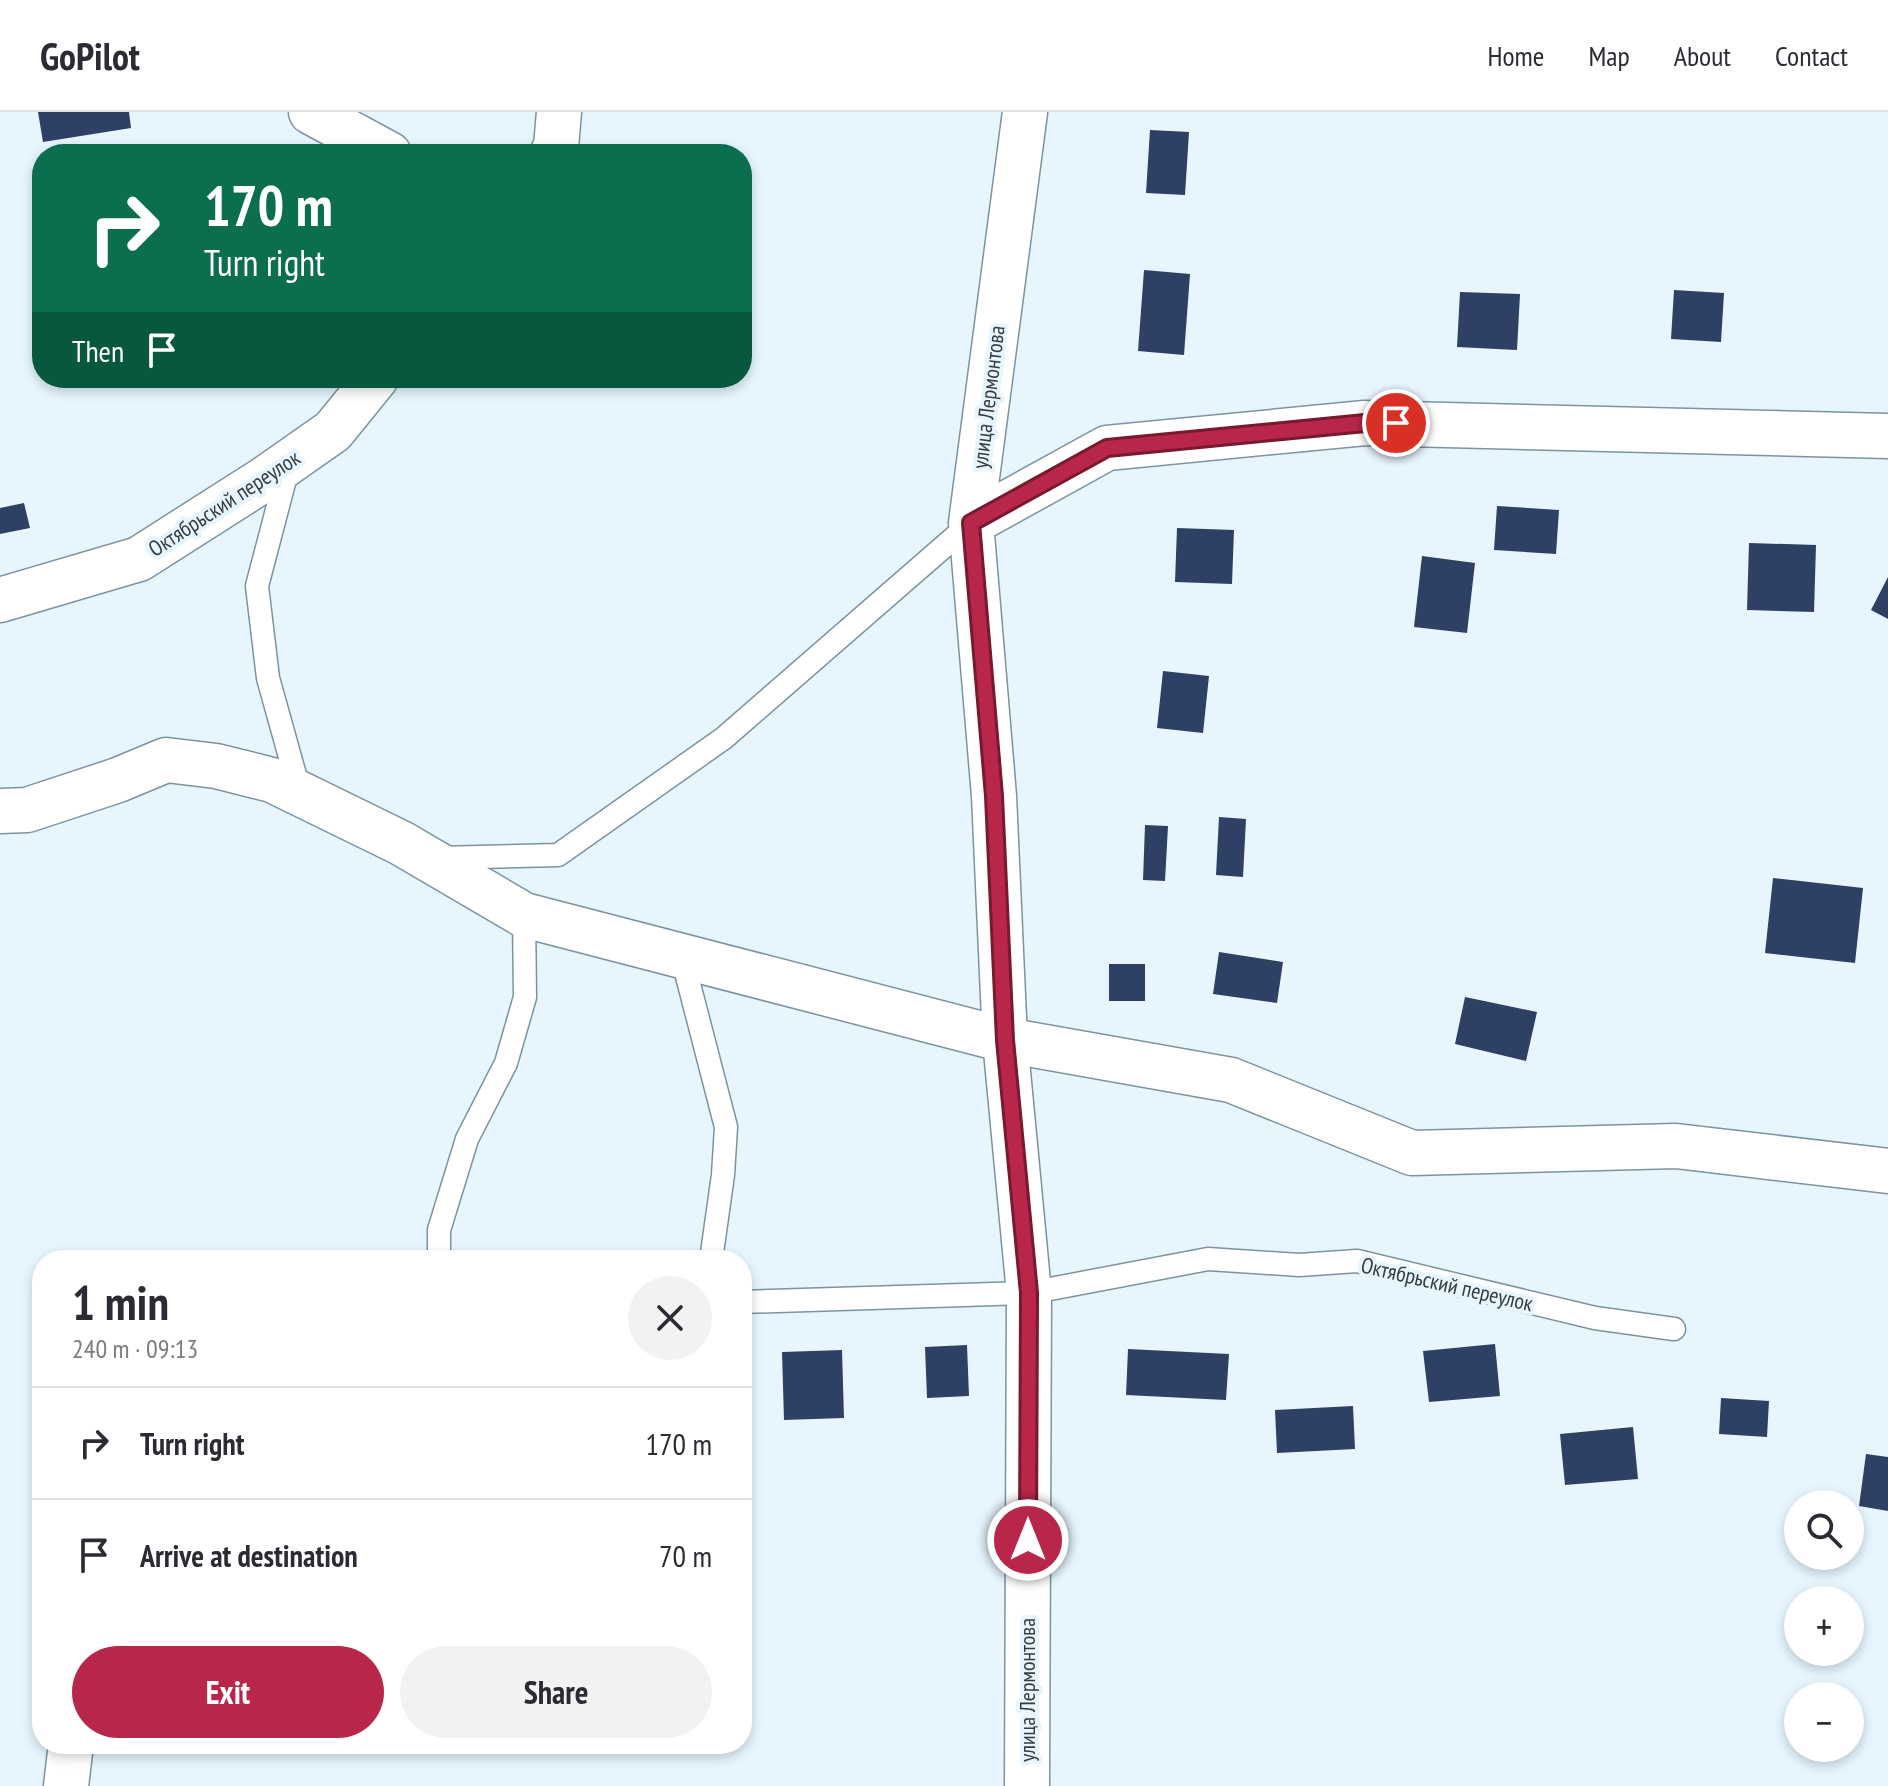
<!DOCTYPE html>
<meta charset="utf-8">
<style>
:root{--surface:#fff;--page:#f2f2f3;--text:#2b2b33;--muted:#7c7c81;--line:#e1e1e2;--accent:#b82749}
body{margin:0;font-family:"PT Sans Narrow",sans-serif;background:var(--page);color:var(--text);height:100vh;display:flex;flex-direction:column;font-size:30px;white-space:nowrap}
*{box-sizing:border-box;margin:0}
p{font-size:26px;color:var(--muted)}
.icon{flex:none;width:44px;height:44px;fill:none;stroke:currentColor;stroke-width:2;stroke-linecap:round;stroke-linejoin:round}
.map{position:relative;flex:1;overflow:hidden}
.side{position:absolute;left:32px;top:1138px;width:720px;height:504px;display:flex;flex-direction:column;background:var(--surface);border-radius:32px;box-shadow:0 4px 12px #0003}
.side>*{flex:none}
.hud{position:absolute;left:32px;top:32px;width:720px;height:244px;border-radius:32px;box-shadow:0 4px 12px #0003;background:#0b6e4f;color:#fff;overflow:hidden}
.buttons{position:absolute;left:1784px;top:1378px;display:grid;gap:16px}
.buttons a{display:grid;place-items:center;width:80px;height:80px;border-radius:50%;background:var(--surface);box-shadow:0 4px 12px #0003;font-size:40px}
.pin{position:absolute;display:grid;place-items:center;width:68px;height:68px;color:#fff;margin:-34px;border:4px solid #fff;border-radius:50%;box-shadow:0 2px 8px #0007}
.me{position:absolute;width:88px;margin:-44px;rotate:0deg;stroke-linejoin:round;filter:drop-shadow(0 0 6px #0008)}
.turn{display:flex;align-items:center;gap:28px;height:168px;padding:0 40px;font-size:36px}
.turn .icon{width:104px;height:104px;stroke-width:2.5}
.turn b{display:block;font-size:56px;line-height:68px}
.then{display:flex;align-items:center;height:76px;padding:0 40px;background:#0003;gap:16px;font-size:30px}
.round{display:grid;place-items:center;flex:none;width:84px;height:84px;border-radius:42px;background:var(--page)}
.headline{display:flex;align-items:center;justify-content:space-between;height:136px;padding:0 40px}
h1{font-size:48px;font-weight:700;line-height:60px}
.button{display:flex;gap:16px;margin-top:auto;padding:16px 40px}
.button a{flex:1;height:92px;border-radius:48px;background:var(--accent);color:#fff;font-size:32px;font-weight:700;line-height:92px;text-align:center}
.button a+a{background:var(--page);color:var(--text)}
ul{padding:0;list-style:none}
li{display:flex;align-items:center;gap:24px;height:112px;padding:0 40px;border-top:2px solid var(--line)}
li div{flex:1}
li b{display:block;font-size:30px}
li em{font-style:normal}
header{display:flex;align-items:center;gap:48px;box-sizing:border-box;height:112px;padding:0 40px;background:var(--surface);border-bottom:2px solid var(--line)}
header strong{font-size:38px}
nav{display:flex;gap:44px;margin-inline-start:auto;font-size:28px}
.map>svg:first-child{display:block}
.building{fill:#2e4064}
.lines{fill:none;stroke-linecap:round;stroke-linejoin:round}
.service-casing{stroke:#7d93a2;stroke-width:25}
.minor-casing{stroke:#7d93a2;stroke-width:47}
.tertiary-casing{stroke:#7d93a2;stroke-width:47}
.service{stroke:#fff;stroke-width:22}
.minor{stroke:#fff;stroke-width:44}
.tertiary{stroke:#fff;stroke-width:44}
.route-casing{stroke:#78192f;stroke-width:20}
.route{stroke:#b82749;stroke-width:14}
.labels{text-anchor:middle;dominant-baseline:central;stroke-width:8;stroke-linejoin:round;paint-order:stroke}
.street-label{font-size:22px;fill:#343d43;stroke:#e6f5fe}
</style>
<header>
<strong>GoPilot</strong>
<nav><a>Home</a><a>Map</a><a>About</a><a>Contact</a></nav>
</header>
<div class="map">
<svg width="1888" height="1674" viewBox="0 0 1888 1674">
<rect width="100%" height="100%" fill="#e6f5fe"/>
<path class="building" d="M38,0h91l2,16 -88,14z
M1150,18l39,2 -4,63 -39,-2z
M1144,158l46,4 -6,81 -46,-4z
M1674,178l50,3 -3,49 -50,-3z
M1460,180l60,2 -3,56 -60,-3z
M24,391l6,25 -30,6v-26z
M1497,394l62,4 -3,44 -62,-4z
M1177,416l57,2 -2,54 -57,-2z
M1749,431l67,2 -2,67 -67,-2z
M1422,444l53,7 -8,70 -53,-6z
M1888,465v42l-17,-9z
M1163,559l46,5 -6,57 -46,-5z
M1219,705l27,2 -3,58 -27,-2z
M1145,713l23,1 -3,55 -22,-1z
M1773,766l90,10 -8,75 -90,-10z
M1219,840l64,10 -6,41 -64,-9z
M1109,852h36v37h-36z
M1465,885l72,15 -11,49 -71,-17z
M1495,1232l5,52 -71,6 -6,-51z
M967,1233l2,51 -42,2 -2,-51z
M1128,1237l101,5 -3,46 -100,-5z
M842,1238l2,68 -60,2 -2,-68z
M1721,1286l48,3 -2,36 -48,-3z
M1353,1294l2,43 -78,4 -2,-43z
M1633,1315l5,52 -73,6 -5,-51z
M1866,1342l22,3v54l-29,-5z"/>
<g class="lines">
<g class="service-casing">
<path id="service" d="M289,352l-32,122 11,92 32,115
M438,746l120,-3 166,-117 247,-215
M682,845l44,170 -3,48 -12,85
M439,1148v-30l28,-91 39,-76 19,-66 -1,-82
M742,1190l287,-9 179,-34 91,6 58,-4 238,57 79,11"/>
</g>
<g class="minor-casing">
<path id="minor" d="M311,0l78,42
M1025,0l-54,411 23,273 11,244 24,253 -2,493
M971,411l136,-75 258,-25 523,13
M0,699l27,-1 91,-30 48,-20 50,6 56,14 129,63 123,72 481,125 226,40 181,73 264,-7 212,25
M66,1674l5,-42"/>
</g>
<g class="tertiary-casing">
<path id="tertiary" d="M552,42l4,-7 3,-35
M0,488l139,-41 127,-81 67,-47 43,-53"/>
</g>
<use href="#service" class="service"/>
<use href="#minor" class="minor"/>
<use href="#tertiary" class="tertiary"/>
</g>
<g class="lines">
<g class="route-casing">
<path id="route" d="M1028,1428l1,-247 -24,-253 -11,-244 -23,-273 136,-75 258,-25h31"/>
</g>
<use href="#route" class="route"/>
</g>
<g class="labels">
<g class="street-label">
<text transform="translate(988 285) rotate(-83)">улица Лермонтова</text>
<text transform="translate(224 391) rotate(-33)">Октябрьский переулок</text>
<text transform="translate(1447 1172) rotate(13)">Октябрьский переулок</text>
<text transform="translate(1027 1578) rotate(-90)">улица Лермонтова</text>
</g>
</g>
</svg>
<div class="buttons">
<a><svg class="icon" aria-label="search" viewBox="0 0 24 24"><circle cx="10" cy="10" r="6"/><path d="M15 15l6 6"/></svg></a>
<a>+</a>
<a>−</a>
</div>
<div class="pin" style="left:1396px;top:311px;background:#d93025"><svg class="icon" aria-label="arrive" viewBox="0 0 24 24"><path d="M6 21V4h12l-3 4 3 4H6"/></svg></div>
<svg class="me" style="left:1028px;top:1428px" viewBox="-20 -20 40 40"><circle r="17" fill="#b82749" stroke="#fff" stroke-width="3"/><path d="M0-11L8 9 0 5-8 9z" fill="#fff"/></svg>
<div class="hud">
<div class="turn"><svg class="icon" aria-label="right" viewBox="0 0 24 24"><path d="M7 20v-9h11M14 6l5 5-5 5"/></svg><div><b>170 m</b>Turn right</div></div>
<div class="then">Then<svg class="icon" aria-label="arrive" viewBox="0 0 24 24"><path d="M6 21V4h12l-3 4 3 4H6"/></svg></div>
</div>
<section class="side">
<div class="headline"><div><h1>1 min</h1><p>240 m · 09:13</p></div><a class="round"><svg class="icon" aria-label="close" viewBox="0 0 24 24"><path d="M6 6l12 12M18 6L6 18"/></svg></a></div>
<ul>
<li><svg class="icon" aria-label="right" viewBox="0 0 24 24"><path d="M7 20v-9h11M14 6l5 5-5 5"/></svg><div><b>Turn right</b></div><em>170 m</em></li>
<li><svg class="icon" aria-label="arrive" viewBox="0 0 24 24"><path d="M6 21V4h12l-3 4 3 4H6"/></svg><div><b>Arrive at destination</b></div><em>70 m</em></li>
</ul>
<div class="button"><a>Exit</a><a>Share</a></div>
</section>
</div>
